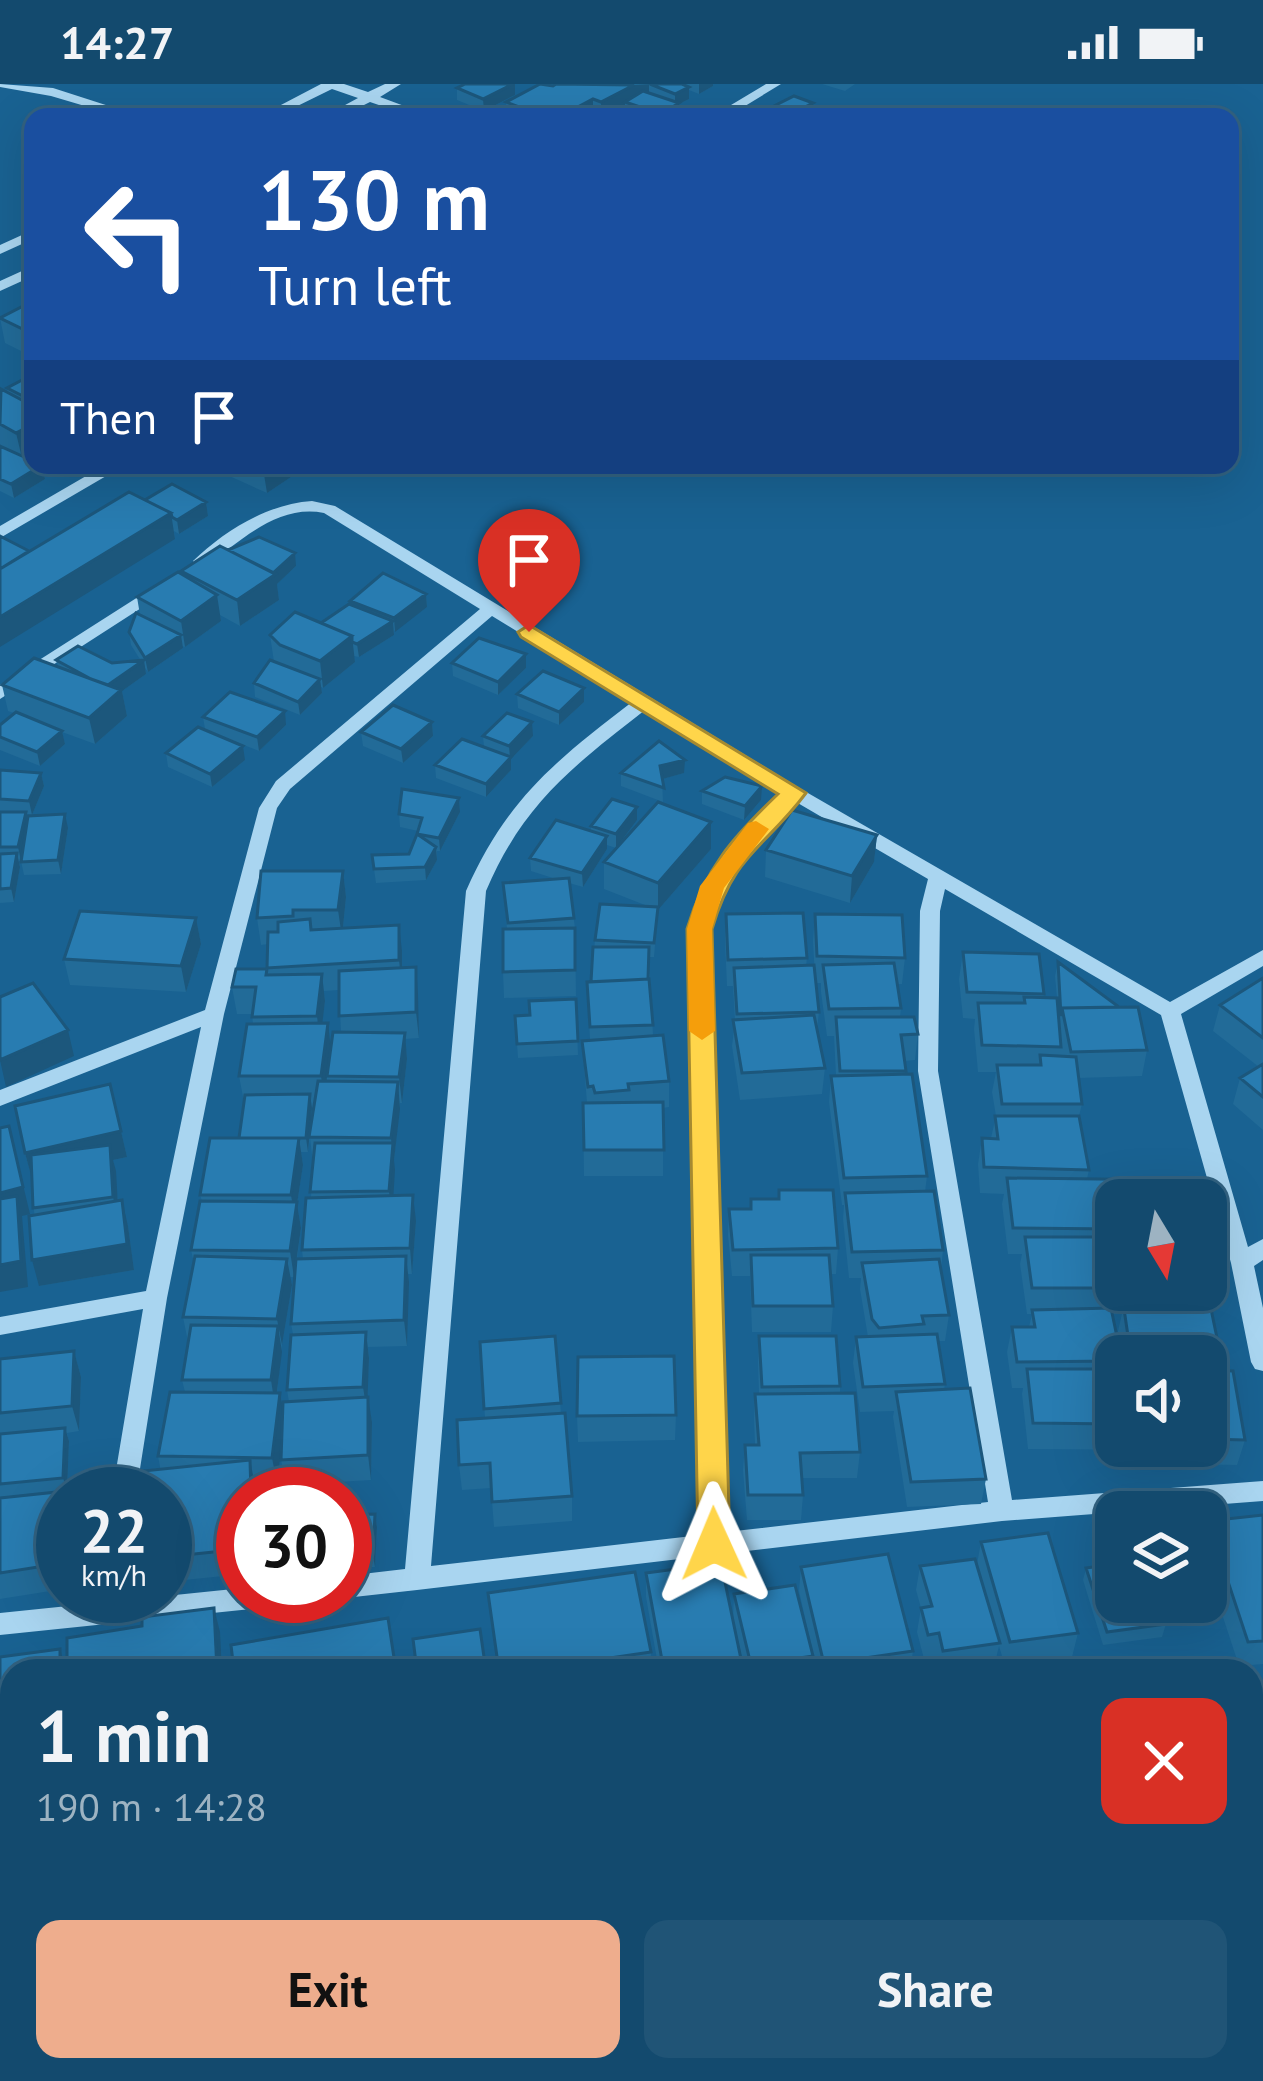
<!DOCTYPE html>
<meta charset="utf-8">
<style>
:root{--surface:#134a6e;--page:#205476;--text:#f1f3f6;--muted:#9db3c2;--line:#326281;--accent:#eead8d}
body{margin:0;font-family:"PT Sans",sans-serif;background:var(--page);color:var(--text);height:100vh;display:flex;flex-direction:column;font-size:45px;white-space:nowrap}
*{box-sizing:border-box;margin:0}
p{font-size:39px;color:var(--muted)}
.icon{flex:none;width:66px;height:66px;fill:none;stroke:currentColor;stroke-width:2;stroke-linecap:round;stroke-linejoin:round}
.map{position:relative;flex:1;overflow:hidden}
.side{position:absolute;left:0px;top:1575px;width:1263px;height:423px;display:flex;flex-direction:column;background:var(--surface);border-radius:36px 36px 0 0;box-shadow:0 12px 48px #0002,0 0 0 3px var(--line)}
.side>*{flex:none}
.guide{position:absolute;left:24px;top:24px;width:1215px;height:366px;border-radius:24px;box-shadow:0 12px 48px #0002,0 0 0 3px var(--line);background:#1a4fa0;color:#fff;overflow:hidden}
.needle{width:78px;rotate:170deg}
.tools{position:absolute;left:1095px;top:1095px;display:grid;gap:24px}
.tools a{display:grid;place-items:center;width:132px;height:132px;border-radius:24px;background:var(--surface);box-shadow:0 12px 48px #0002,0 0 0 3px var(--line);font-size:60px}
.speed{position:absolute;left:36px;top:1383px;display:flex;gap:24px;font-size:60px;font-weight:700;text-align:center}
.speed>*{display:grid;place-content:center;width:156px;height:156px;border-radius:50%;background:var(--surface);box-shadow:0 12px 48px #0002,0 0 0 3px var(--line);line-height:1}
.speed small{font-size:30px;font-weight:400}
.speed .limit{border:18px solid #d22;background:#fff;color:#111}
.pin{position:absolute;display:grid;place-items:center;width:102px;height:102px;color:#fff;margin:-123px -51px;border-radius:50% 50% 50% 0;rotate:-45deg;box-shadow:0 0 12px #0007}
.pin .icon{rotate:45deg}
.me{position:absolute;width:132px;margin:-66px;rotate:359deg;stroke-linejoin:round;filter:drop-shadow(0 0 9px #0008)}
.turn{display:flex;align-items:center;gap:42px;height:252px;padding:0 36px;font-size:54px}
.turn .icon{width:156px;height:156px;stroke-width:2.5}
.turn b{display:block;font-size:84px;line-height:102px}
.then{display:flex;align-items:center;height:114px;padding:0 36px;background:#0003;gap:24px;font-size:45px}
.round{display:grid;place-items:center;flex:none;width:126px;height:126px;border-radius:24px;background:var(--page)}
.head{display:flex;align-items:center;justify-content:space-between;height:204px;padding:0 36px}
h1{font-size:72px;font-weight:700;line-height:90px}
.cta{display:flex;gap:24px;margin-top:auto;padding:24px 36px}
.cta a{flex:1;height:138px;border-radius:24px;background:var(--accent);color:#111;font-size:48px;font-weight:700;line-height:138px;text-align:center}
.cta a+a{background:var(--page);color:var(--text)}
.status{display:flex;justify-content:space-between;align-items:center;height:84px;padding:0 60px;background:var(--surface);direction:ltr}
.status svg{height:33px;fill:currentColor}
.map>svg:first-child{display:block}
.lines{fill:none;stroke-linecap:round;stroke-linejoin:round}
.minor{fill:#a9d5f0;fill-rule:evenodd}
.wall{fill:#226b98;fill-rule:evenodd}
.shaded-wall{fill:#1c577c}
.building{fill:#287cb1;stroke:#1c577c;stroke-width:3}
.route{fill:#ffd54a;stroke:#a68a30;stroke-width:3}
.slow{fill:#f59e0b}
</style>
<div class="status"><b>14:27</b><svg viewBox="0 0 49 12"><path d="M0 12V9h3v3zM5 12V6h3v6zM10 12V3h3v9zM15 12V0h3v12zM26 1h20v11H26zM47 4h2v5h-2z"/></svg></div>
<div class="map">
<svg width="1263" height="1997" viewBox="0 0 1263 1997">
<rect width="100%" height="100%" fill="#196292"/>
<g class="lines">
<path class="minor" d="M0,0l53,4 90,29h-21l-71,-21 -51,-9z
M321,0h23l24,8 17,-8h16l-21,13 54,20h-20l-44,-15 -30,15h-17l35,-19 -26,-9 -57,28h-17z
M766,0h15l-54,33h-16z
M33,146v9l-33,15v-9z
M33,182v10l-33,15v-10z
M105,381h20l-125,73v-12z
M312,417l23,5 466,283 369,213 93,-52v16l-82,48 67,233 15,-8v21l-9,6 9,42v63l-8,-2 -4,-7 -20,-99 -70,-248 -216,-126 -5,22 -2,160 74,429 251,-19v20l-261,20 -585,69 -72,8 -5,-2h5v-20l60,-7 61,-678c40,-91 89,-130 166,-189l-140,-86 -202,173 -13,19 -53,206 -57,284 -31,196h-24l31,-185 -143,26v-18l146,-26 55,-264 -201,79v-16l205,-80 54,-202 17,-27 204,-172 -156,-96c-46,-9 -82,27 -117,52h-12l-2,-4c31,-30 74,-57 119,-60zM645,626l137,84c-41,40 -73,80 -92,135l11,606 -270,31 55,-675c37,-87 86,-124 159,-181zM796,718l132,77 -8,32 -2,160 70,431 -262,30 -16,-603c17,-52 47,-89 86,-127z
M160,499l8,5 -2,4 -166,107v-14z
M243,1504v8h41l-4,8 -9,3 -271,28v-22z
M1263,1679v25l-12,4v-25z
M405,1986h61l-7,11h-60z"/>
</g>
<path class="wall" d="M535,0l18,2 3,-2h157v2l-14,8 -10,-4v9l-10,5v12l-3,1h-42l-9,-4 -8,4h-110l-1,-15 32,-17z
M822,0h33l-10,7z
M457,4l58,7 -31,16 -27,-11z
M776,21l36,11 -36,1z
M33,217v56l-28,-14 -5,-25z
M26,294l7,74 -9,5 18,8 3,14 -31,19 -14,-7v-101l8,3 -1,-5z
M215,381h81l1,8 -30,20 -51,-23z
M145,416l61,2 2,14 -29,18 -5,-3 1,8 -146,12z
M228,466l68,16 -19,18 2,16 -39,26 -20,-11 1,6 -36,26 -3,-1 1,2 -35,24 -3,-4 1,6 -24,17 5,25 -32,28 -33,-12 3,12 -25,22 -40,-16v-25l14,-12 -6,-2 -6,-26 56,-19 -2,-6 56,3 29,-2 -10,-16 -2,-13 11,-17 -3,-18 45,-23 -1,-3z
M426,510l1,13 -33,24v4l-35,22 -5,-1 1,6 -32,26 -2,-1 1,6 -22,22 -45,-18 -1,-14 20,-21 -4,-27 51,-12 30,-18 -1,-4z
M526,570v14l-28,27 -45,-19 -1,-13z
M584,604v14l-25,23 -41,-17 -1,-14z
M203,633l83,8 -27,26 -31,-12 17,21 -33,27 -44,-20 -2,-14 39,-24z
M432,638l1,14 -30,27 -40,-17 -2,-14z
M483,652h50l-22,23v11l-25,27 -50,-19 -1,-13 49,-18z
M0,686l41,3 3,13 -12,29 -5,-1 1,5 40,9 -7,46 -37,1 -3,-14h-2l1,6 -6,35 -14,1z
M621,689h63l-22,6 1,23 -42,-16z
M702,707l59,9 -17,20 -42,-16z
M459,714l1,14 -20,39h-3v9l-11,20 -50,3 -4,-28 37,-1 9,-23 -18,-4 -1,-13z
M637,723v13l-21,28 -9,-3v4l-24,38 -14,-4 6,45 1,68 -72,2 -1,-26 4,-43 -4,-46 53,-4 -25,-8 -1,-13 61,-27v-5z
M877,751l-3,27 -24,41 -85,-26 1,-27z
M711,765l-53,61 -4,47h-5l4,78 16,46v26l-6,1v68h-79l-1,-73h4l-5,-62 8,-1 -3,-58h4l4,-42 55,-33 -46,-18v-27z
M343,787l3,26 -3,31 59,23v17l14,-1 3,71 -14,1 2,20 -5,44h-2l-6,57 -1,36 23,25 -4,53h-4l-1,72 -39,1 1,11 -2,39 5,25 -1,58 -85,5 -5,-25v-15l-4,38 -22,-1v12h-12v80l-78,8v-88l-7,-38 27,-64 -3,-12 6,-38 -5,-25 11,-54 -3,-13 11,-49 -2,-6 39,-57 5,-36 -5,-26 14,-52 -1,-10h-15l-5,-27 35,-18 1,6v-31l-7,1 -4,-27zM339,906l2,42 -10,15 -9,-24 3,-22 -1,-10zM310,1054l3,25 -2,34 -9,53 1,9h-6l4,-31 -4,-24 6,-39 -2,-13h7zM290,1193h4l-3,47 2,10 -6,56 2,12 -6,5 -3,-14h-3l5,-48 10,-60z
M726,830l81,44 -1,8 9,12 -2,-37 2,-27 90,44 -3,26h-5l4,24 -1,9 18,17 -3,26 -11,1 1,13 22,102 -2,16 18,58 -2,19 8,46 -4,26h-7l7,43 -1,6 42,89 -5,25 -74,3 -14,-90 1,-6 -34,1 -7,-49 3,-26h12l-8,-48 1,-11h-12l-6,-59 1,-14h-2l-13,-103 2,-26h5l-2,-40h-7l-6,-44v-9h-6l4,29 -2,17 8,39 -3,26 -82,6 -8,-54 3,-26 -2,-34h-6l-2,-45z
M196,834l5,26 -15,48 -116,-7 -6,-26z
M963,868l81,42 -1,4h14l-2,-22 3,-14 89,88 -5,26 -64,2 4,26 -3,12 10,54 -2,9 29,21v90h76l-5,19 35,53 -2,8 25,70 -8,25 -55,-1 -3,-18h27v-90h-90v90h60l-1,4 -147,-1 -6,-55 1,-6h-11l-5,-36 5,-25h17l3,-13h-5l-7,-50 2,-10h-14l-6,-50 2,-10 -24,-1 -2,-29 4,-26h9l5,-22 -4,-24 4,-20h-18l-4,-43 1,-10 -12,-1 -4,-39zM1112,1230h10l-5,21z
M1263,894v152l-30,-26 7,-26 19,-11 -46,-36 7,-26z
M576,915l2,56 -60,3 -3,-42 15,-1z
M110,1000l17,73 -14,3 5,41 10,25 6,44 -95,16 -7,-107 -7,-26z
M779,1106l59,58 -2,26h-5l2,32 -2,26h-79l-2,-56h-18l-4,-41 1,-26h22l27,-10z
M555,1252l6,78 11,82v25l-78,6 -3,-39 -29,2 -3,-25 26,-47 -5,-76z
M759,1252l81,50v7l20,59 -3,26h-55l1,17 -2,25h-54l-4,-50 2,-25h10l-1,-26 1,-25h4l-1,-33z
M74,1267l7,26 -2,54 -12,2 2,8 -2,49 -67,7v-138z
M676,1331l-1,25 -97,2 -1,-26z
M0,1414l63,13v78l-63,10z
M375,1430l2,13 -2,40 -30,1v-53z
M1263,1431v149l-24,2 -33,-101v-39l2,-5z
M981,1458l97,91 -6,24 -67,9 -6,-20 -5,21 -29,4h-27l-4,-14 -10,2 -7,-27 4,-24 -5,-18 4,-24 57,-2z
M801,1483l112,84 -3,20h-93l-18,-80z
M1086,1484l80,56 -4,13 -59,8 -20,-65z
M646,1489l96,91v7h-83l-13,-74z
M488,1509l163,59 -1,19h-152z
M734,1510l79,62 -1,15h-67l-12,-52z
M60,1565l7,22h-55v101l-12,2v-117z"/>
<path class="shaded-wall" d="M513,0h2v11l-31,16 -1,-12z
M652,0l-3,1v7l-15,9 -9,1v11l-8,4h-16v-15l33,-17z
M699,0h14v2l-14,8z
M689,3v12l-10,5v12l-18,1v-3l14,-8v-12z
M593,15v18h-34z
M813,19l-1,13 -17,1v-5z
M33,340v28l-11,6 -6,-25z
M42,381l3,14 -31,19 -3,-14z
M267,381h29l1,8 -30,20 -4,-25z
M206,418l2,14 -29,18 -2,-14z
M171,429l4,26 -175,108v-30z
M295,469l1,13 -19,18 2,16 -39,26 -3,-26 33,-24z
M426,510l1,13 -32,25 -1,-14z
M217,511l4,26 -36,26 -4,-26z
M393,537l1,14 -35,22 -2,-13z
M181,551l2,13 -35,24 -3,-14z
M352,552l3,26 -32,26 -3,-27z
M526,570v14l-28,27v-13z
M144,576l2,14 -24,17 5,25 -32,28 -6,-26 17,-32z
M320,595l2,14 -22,22 -2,-13z
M584,604v14l-25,23v-13z
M285,627l1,14 -27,26 -2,-14z
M432,638l1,14 -30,27 -2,-14z
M532,638l1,14 -22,23v11l-25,27v-13l24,-26 -1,-12z
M62,647l3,13 -25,22 -3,-14z
M243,662l2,14 -33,27 -2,-13z
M685,676l-1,13 -25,7 1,-14z
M41,689l3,13 -12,29 -3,-14z
M762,702l-1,14 -17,20 1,-14z
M459,714l1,14 -20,39 -1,-13z
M637,723v13l-21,28v-14z
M26,728l3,13 -8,36 -3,-14z
M65,730l3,14 -7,46 -3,-14z
M711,738v27l-53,61v-27z
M877,751l-3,27 -24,41 2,-27z
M607,752v13l-24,38 -1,-14z
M436,763l1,13 -11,20 -1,-13z
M17,769l3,14 -6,35 -3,-14z
M343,787l3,26 -4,40 -4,-27z
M196,834l5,26 -15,48 -5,-26z
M399,841l3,26v36l-3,-27z
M416,883l2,27 1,44 -3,-26z
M322,890l3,27 -5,42 -3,-27z
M328,939l3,27 -4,26 -2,27 -4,-27z
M68,946l6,26 -68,31 -6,-27z
M405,949l2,26 -5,44 -3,-26z
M398,998l2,27 -6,51 1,10 -3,48 -3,-27 3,-42 -1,-11z
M310,1010l2,14 -4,44 -2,-14z
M9,1042l21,88 -8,2 6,71 -28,5v-99z
M121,1047l6,26 -14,3 3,11 3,52 -6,-26 -81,-18 -7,-26z
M299,1054l4,27 -6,39 4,24 -7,49 -4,-26 5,-32 -4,-24z
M413,1111l3,26 -4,53 -2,-26z
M122,1116l6,26 6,44 -95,16 -7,-26z
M406,1172l3,26 -2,64 -3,-26z
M287,1175l5,26 -10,60 -5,-26z
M278,1242l4,26 -7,54 -4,-26z
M366,1248l3,26 -2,54 -4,-25z
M74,1267l7,26 -2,54 -7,-25z
M280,1309l5,25 -8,65 -5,-25z
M368,1313l4,25 -1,58 -3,-25z
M65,1344l4,13 -2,49 -4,-12z
M250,1376l5,25v9h-4z
M57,1408l6,19v71l-6,-18z
M375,1430l2,13 -2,40 -2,-12z
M214,1524l6,24 2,39h-5z
M60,1565l7,22h-7z"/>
<path class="building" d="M465,0h48l-30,15 -26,-11z
M540,0l13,2 3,-2 78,1 -33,17 -8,-3 -34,18h-13l-40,-15z
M650,0h32l7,3 -14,7z
M643,7l36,12 -18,11 -36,-12z
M794,12l19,7 -18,9 -19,-7z
M33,217v33l-33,-16z
M26,294l7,4v13l-6,3 -20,-10z
M1,305l32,17v18l-17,9 -16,-9z
M0,362l33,15v4h9l-31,19 -11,-5z
M172,400l34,18 -29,18 -5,-3 -1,-4 -26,-13z
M129,408l42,21 -171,104v-48z
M0,452l29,15 -29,18z
M259,453l36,16 -22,20 -45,-23z
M220,462l56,28 -39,26 -56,-29z
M178,488l39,23 -36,26 -44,-24z
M383,489l43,21 -32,24 -44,-17z
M349,520l44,17 -36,23 -5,-2v-6l-31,-13z
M295,528l57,24 -32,25 -40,-16 -10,-10z
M136,529l45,22 -36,23 -16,-26z
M479,554l47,16 -28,28 -46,-19z
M78,562l34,17 32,-3 -36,25 -17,-6 -35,-19z
M34,574l87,32 -32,28 -87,-33z
M270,576l50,19 -22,23 -44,-19z
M543,587l41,17 -25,24 -42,-18z
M230,608l55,19 -28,26 -54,-20z
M393,621l39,17 -31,27 -40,-17z
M16,628l46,19 -25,21 -37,-15v-12z
M507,629l25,9 -23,24 -26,-10z
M198,643l45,19 -33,28 -44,-21z
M462,655l49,18 -25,27 -51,-19z
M659,657l26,19 -25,6 4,22 -43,-15z
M0,686l41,3 -12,28 -29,-2z
M725,693l37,9 -17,20 -43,-15z
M402,705l57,9 -20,40 -22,-4 5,-16 -23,-4z
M612,715l25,8 -21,27 -25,-8z
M658,718l53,20 -53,61 -54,-21z
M792,726l85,25 -25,41 -86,-26z
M0,728h26l-8,35h-18z
M65,730l-7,46 -37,2 7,-46z
M556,736l51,16 -25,37 -52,-15z
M417,750l19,13 -11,20 -51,2 -2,-14 37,-1z
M17,769l-6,35 -11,1v-35z
M261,787h82l-5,39h-45v6l-36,2z
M569,794l5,40 -66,5 -5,-40z
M600,820l58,3 -4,36 -59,-3z
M80,827l116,7 -15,48 -117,-7z
M803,829l4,45 -79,2 -2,-46z
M815,830l87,1 3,43 -88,-2z
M310,835l1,11 88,-5v35l-132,8 1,-36h10v-10z
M575,844v42l-72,2v-43z
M593,863h56l-1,32 -57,3z
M963,868l76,2 5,40 -77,-2z
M1058,878l61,45 -57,1 -1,8z
M894,879l7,45 -72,1 -6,-44z
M814,881l5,47 -82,2 -3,-46z
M416,883v45l-77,4v-45z
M236,885h31l-1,6 56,-1 -5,42 -65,1 4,-30h-24z
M1263,894v60l-43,-33z
M649,895l4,46 -63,2 -3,-45z
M33,899l35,47 -68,30v-63z
M1024,913l33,1 4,49 -79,-2 -4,-42h47z
M576,915l2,42 -61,3 -2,-28 15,-1 -1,-14z
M1138,923l9,43 -76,2 -9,-44z
M814,931l11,53 -83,5 -9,-53z
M836,933h78l4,17 -17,1 5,36h-66z
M328,939l-7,53h-82l8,-52z
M333,948l72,1 -6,44 -72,-1z
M663,951l6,46 -41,3 1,6 -34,3 -2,-7 -5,1 -6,-46z
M1040,971l36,2 6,47h-80l-5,-39h44z
M1263,980v33l-23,-19z
M912,990l15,102 -83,2 -13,-102z
M318,997l80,1 -7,56 -82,-1z
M110,1000l11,47 -96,22 -10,-47z
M310,1010l-4,44h-67l6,-43z
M663,1018l1,48h-80l-1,-47z
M995,1032h84l10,54 -105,-3 -2,-29 16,1z
M9,1042l14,61 -23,6v-65z
M210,1054h89l-8,57h-91z
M315,1059h78l-4,48 -79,1z
M110,1061l3,52 -80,11 -2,-53z
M1007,1094l174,2 4,20h-69v29l-103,-1z
M779,1106h54l5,58 -105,2 -4,-41h22v-10h28z
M934,1107l9,59 -91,2 -7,-59z
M413,1111l-3,53 -108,2 4,-52z
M17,1112l4,65 -21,4v-66z
M122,1116l5,44 -95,16 -3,-44z
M200,1117l97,1 -7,49 -99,-1z
M1025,1153h91v51h-84z
M751,1171h78l4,51h-80z
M195,1172l92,3 -10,60 -94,-2z
M406,1172l-2,64 -113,4 5,-65z
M939,1175l10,56 -27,1 2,8 -45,4 -7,-9 -10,-56z
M1111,1224l10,48h-5v5l-99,1 -5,-35h23l-3,-17z
M1124,1225h87l11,53 -16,1v-7h-75z
M191,1241l87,1 -7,54h-89z
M366,1248l-3,55 -76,3 4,-55z
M937,1250l8,50 -82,3 -7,-50z
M555,1252l6,67 -77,6 -4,-67z
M759,1252h77l4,50 -78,1z
M74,1267l-2,55 -72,7v-54z
M674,1272l2,59 -99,1 1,-59z
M1027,1285h89v55l-83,-1z
M1206,1286l27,1 12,69 -39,-1z
M970,1304l16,91 -75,3 -15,-90z
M170,1308l110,1 -8,65 -114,-2z
M855,1309l5,59 -60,1 3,42h-55l-3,-50h14l-4,-51z
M368,1313v58l-87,5 2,-58z
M565,1329l7,83 -80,6 -2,-39 -31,2 -2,-45z
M65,1344l-2,50 -63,6v-50z
M250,1376l1,34h-8v55l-78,8v-63h-22v-23z
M57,1408v72l-57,9v-75z
M375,1430l-2,41h-28v-40z
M1263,1431v126l-15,1 -40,-121z
M1048,1449l30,100 -68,9 -29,-100z
M888,1470l25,97 -89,13 -23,-97z
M975,1475l25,84 -57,8 -4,-18 -11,2 -7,-27 11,-2 -12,-40z
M721,1479l21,101 -51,7h-27l-18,-98z
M1116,1480v38h42l8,22 -59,8 -21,-64z
M635,1488l16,80 -130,19h-22l-11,-78z
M795,1501l18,71 -62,9 -17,-71z
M214,1524l3,63h-150v-33l75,-12v-9z
M388,1534l8,53h-162l-3,-26z
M480,1545l6,42h-69l-4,-32z
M60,1565v22h-48v76l-12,2v-92z"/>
<path class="route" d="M529,541l277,168c-42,56 -72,60 -94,136l18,615 -4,9 -12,4 -11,-4 -5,-9 -11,-615c18,-61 46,-92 91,-135l-257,-157 -3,-5z"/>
<path class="slow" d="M756,737l13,8 -45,59 -12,41 3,102 -13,9 -13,-9 -2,-102 13,-43 48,-63z"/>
</svg>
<div class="tools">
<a><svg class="needle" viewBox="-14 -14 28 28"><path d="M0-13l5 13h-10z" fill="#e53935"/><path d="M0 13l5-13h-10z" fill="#9db3c2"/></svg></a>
<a><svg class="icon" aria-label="sound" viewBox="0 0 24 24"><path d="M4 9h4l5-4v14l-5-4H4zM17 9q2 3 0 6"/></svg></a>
<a><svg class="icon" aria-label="layers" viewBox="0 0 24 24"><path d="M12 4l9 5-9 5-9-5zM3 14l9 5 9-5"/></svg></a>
</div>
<div class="speed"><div>22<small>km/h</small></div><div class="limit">30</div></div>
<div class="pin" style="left:529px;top:548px;background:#d93025"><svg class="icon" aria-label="arrive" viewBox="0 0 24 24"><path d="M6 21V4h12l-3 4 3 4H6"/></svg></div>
<svg class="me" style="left:714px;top:1460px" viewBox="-20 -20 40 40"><path d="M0-17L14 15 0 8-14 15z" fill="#ffd54a" stroke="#fff" stroke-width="4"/></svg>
<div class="guide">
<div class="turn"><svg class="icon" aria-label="left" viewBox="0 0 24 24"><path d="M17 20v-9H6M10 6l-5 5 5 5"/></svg><div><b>130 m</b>Turn left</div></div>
<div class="then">Then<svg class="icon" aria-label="arrive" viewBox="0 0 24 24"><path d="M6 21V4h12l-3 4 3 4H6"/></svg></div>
</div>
<section class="side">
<div class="head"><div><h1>1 min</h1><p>190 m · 14:28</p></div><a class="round" style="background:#d93025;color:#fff"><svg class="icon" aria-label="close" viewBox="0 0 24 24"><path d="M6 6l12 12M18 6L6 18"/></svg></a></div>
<div class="cta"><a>Exit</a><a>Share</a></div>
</section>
</div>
